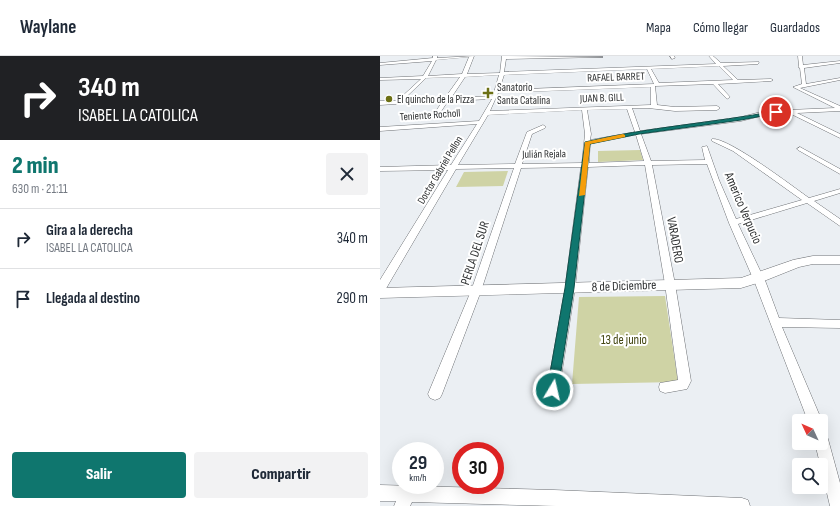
<!DOCTYPE html>
<html lang="es">
<meta charset="utf-8">
<style>
:root{--surface:#fff;--page:#f2f2f3;--text:#1f2937;--muted:#747a83;--line:#e0e1e3;--accent:#0f766e}
body{margin:0;font-family:"Sofia Sans Condensed",sans-serif;background:var(--page);color:var(--text);height:100vh;display:flex;flex-direction:column;font-size:15px;white-space:nowrap}
*{box-sizing:border-box;margin:0}
p{font-size:13px;color:var(--muted)}
.icon{flex:none;width:22px;height:22px;fill:none;stroke:currentColor;stroke-width:2;stroke-linecap:round;stroke-linejoin:round}
.map{position:relative;flex:1;overflow:hidden}
.panel{display:flex;flex-direction:column;background:var(--surface);width:380px}
.panel>*{flex:none}
.banner{background:#202124;color:#fff;overflow:hidden}
.needle{width:26px;rotate:314deg}
.controls{position:absolute;left:412px;top:358px;display:grid;gap:8px}
.controls a{display:grid;place-items:center;width:36px;height:36px;border-radius:4px;background:var(--surface);box-shadow:0 4px 16px #0002;font-size:20px}
.speed{position:absolute;left:12px;top:386px;display:flex;gap:8px;font-size:20px;font-weight:700;text-align:center}
.speed>*{display:grid;place-content:center;width:52px;height:52px;border-radius:50%;background:var(--surface);box-shadow:0 4px 16px #0002;line-height:1}
.speed small{font-size:10px;font-weight:400}
.speed .limit{border:6px solid #d22;background:#fff;color:#111}
.pin{position:absolute;display:grid;place-items:center;width:34px;height:34px;color:#fff;margin:-17px;border:2px solid #fff;border-radius:50%;box-shadow:0 1px 4px #0007}
.me{position:absolute;width:44px;margin:-22px;rotate:9deg;stroke-linejoin:round;filter:drop-shadow(0 0 3px #0008)}
.turn{display:flex;align-items:center;gap:14px;height:84px;padding:0 12px;font-size:18px}
.turn .icon{width:52px;height:52px;stroke-width:2.5}
.turn b{display:block;font-size:28px;line-height:34px}
.round{display:grid;place-items:center;flex:none;width:42px;height:42px;border-radius:4px;background:var(--page)}
.summary{display:flex;align-items:center;justify-content:space-between;height:68px;padding:0 12px}
h1{font-size:24px;font-weight:800;line-height:30px;color:var(--accent)}
.action{display:flex;gap:8px;margin-top:auto;padding:8px 12px}
.action a{flex:1;height:46px;border-radius:4px;background:var(--accent);color:#fff;font-size:16px;font-weight:800;line-height:46px;text-align:center}
.action a+a{background:var(--page);color:var(--text)}
ul{padding:0;list-style:none}
li{display:flex;align-items:center;gap:12px;height:60px;padding:0 12px;border-top:1px solid var(--line)}
li div{flex:1}
li b{display:block;font-size:15px}
li em{font-style:normal}
header{display:flex;align-items:center;gap:24px;box-sizing:border-box;height:56px;padding:0 20px;background:var(--surface);border-bottom:1px solid var(--line)}
header strong{font-size:19px}
nav{display:flex;gap:22px;margin-inline-start:auto;font-size:14px}
main{display:flex;flex:1;min-height:0}
.map>svg:first-child{display:block}
.green{fill:#cfd3a5}
.lines{fill:none;stroke-linecap:round;stroke-linejoin:round}
.minor-casing{stroke:#6e7175;stroke-width:1}
.major-casing{stroke:#6e7175;stroke-width:1}
.minor{fill:#fff;fill-rule:evenodd}
.major{fill:#fff;fill-rule:evenodd}
.route{fill:#0f766e;stroke:#0a4d48}
.slow{fill:#f59e0b}
.poi-dot{fill:#6c7015;stroke:#fff;stroke-width:1.5}
.labels{text-anchor:middle;dominant-baseline:central;stroke-width:4;stroke-linejoin:round;paint-order:stroke}
.far-street-label{font-size:11px;fill:#2d2f30;stroke:#fff}
.far-poi-label{font-size:11px;fill:#2d2f30;stroke:#fff;text-anchor:start}
.street-label{font-size:13px;fill:#2d2f30;stroke:#fff}
.park-label{font-size:13px;fill:#434611;stroke:#fff}
</style>
<header>
<strong>Waylane</strong>
<nav><a>Mapa</a><a>Cómo llegar</a><a>Guardados</a></nav>
</header>
<main>
<section class="panel">
<div class="banner">
<div class="turn"><svg class="icon" aria-label="right" viewBox="0 0 24 24"><path d="M7 20v-9h11M14 6l5 5-5 5"/></svg><div><b>340 m</b>ISABEL LA CATOLICA</div></div>
</div>
<div class="summary"><div><h1>2 min</h1><p>630 m · 21:11</p></div><a class="round"><svg class="icon" aria-label="close" viewBox="0 0 24 24"><path d="M6 6l12 12M18 6L6 18"/></svg></a></div>
<ul>
<li><svg class="icon" aria-label="right" viewBox="0 0 24 24"><path d="M7 20v-9h11M14 6l5 5-5 5"/></svg><div><b>Gira a la derecha</b><p>ISABEL LA CATOLICA</p></div><em>340 m</em></li>
<li><svg class="icon" aria-label="arrive" viewBox="0 0 24 24"><path d="M6 21V4h12l-3 4 3 4H6"/></svg><div><b>Llegada al destino</b></div><em>290 m</em></li>
</ul>
<div class="action"><a>Salir</a><a>Compartir</a></div>
</section>
<div class="map">
<svg width="460" height="450" viewBox="0 0 460 450">
<rect width="100%" height="100%" fill="#ebeff3"/>
<path class="green" d="M260,94l3,10 -45,2v-11z
M128,115l-5,15 -47,1 8,-15z
M285,240l13,86 -106,2 7,-87z"/>
<g class="lines">
<g class="minor-casing">
<path id="minor" d="M53,0h4v2l37,-2 -7,18 33,-1 2,-17 101,1 -97,2 -2,13 212,-8 -7,-8h4l8,7 38,-1 -1,2 -35,2 15,14 33,-1 2,1 -2,1 -53,3 12,13 -3,2 -14,-15 -58,2 2,19 18,2 42,-1 3,2 -3,2 -42,1 -27,-3h-16l8,23 101,-14 24,-6 70,-3 -42,-21 9,-3 -2,-16 -2,-1 1,-1 -1,-10h4l1,9 37,-4v2l-36,5 2,16 34,-6v2l-40,8 40,18v5l-43,2 43,21v4l-51,-25 -24,2 -24,6 -100,13 10,27 54,-1 -3,-13 5,-1 12,34 17,39 66,-19 -69,-49 -21,-10v-2c16,-2 80,47 97,59l31,-9v4l-26,8 26,18v7l-33,-23 -69,21 28,59 13,35 61,2v8l-58,-1 40,94 -1,2v-2h-13l-53,-138 -26,-60 -22,-59 -55,1 23,119 16,97 -4,8 -22,4 -5,-2 -1,-4 1,-4 18,-3 -13,-96 -20,-119 -57,2 -13,121 -16,102 -1,4 -5,2 -5,-2 -1,-4 18,-102 16,-121 -60,1 -40,123 -39,103 -2,4 -5,2 -5,-2 -2,-4 43,-103 43,-123 -58,1 -72,123 -4,1v-13l68,-110 -68,1v-4l71,-2 26,-41 -97,7v-4l99,-6 13,-22 -44,2 -10,15 -2,1 -3,-2 10,-14 -63,4v-4h17l24,-22 -41,1v-2l43,-2 9,-15 -52,4v-2l53,-5zM89,1l-7,17 -34,2 8,-16zM339,10l14,14 -74,3 -8,-14zM267,13l7,15 -155,6 5,-15zM119,19l-6,21 -42,2 14,-21zM80,21l-15,21 -42,2 23,-22zM271,31v18l-161,6 8,-18zM247,53l8,23 -45,8 1,-6 -4,-24zM202,54l3,24 -3,29 -60,1 10,-30 13,-6 1,-1 -3,-2 -16,7 -12,32 -57,1 30,-50zM256,79l8,26 -55,2 1,-19z
M290,0h4l1,2 -3,1z
M420,91l40,22v5l-42,-24 -1,-1z
M441,376l5,2 2,5 12,44v23h-10l-15,-63h6z
M0,429l174,5 188,8 6,2 2,6h-194l-144,-4 -2,4h-16l2,-5h-16z"/>
</g>
<g class="major-casing">
<path id="major" d="M433,200h27v8h-27l-14,3 -35,14 -23,7 -361,10v-10l361,-10 52,-18z"/>
</g>
<use href="#minor" class="minor"/>
<use href="#major" class="major"/>
</g>
<path class="route" d="M396,55l2,2 -37,7 -102,14 -49,10 -16,144 -16,102 -1,4 -4,2 -5,-2 -1,-4 18,-102 20,-146c63,-15 128,-19 191,-31z"/>
<path class="slow" d="M243,78l2,1v2l-35,7 -5,51 -6,1 6,-54z"/>
<g class="poi-dot">
<path d="M106 31h4v4h4v4h-4v4h-4v-4h-4v-4h4z"/>
<circle cx="9" cy="43" r="4"/>
</g>
<g class="labels">
<g class="far-street-label">
<text transform="translate(236 21) rotate(-2)">RAFAEL BARRET</text>
<text transform="translate(222 42) rotate(-2)">JUAN B. GILL</text>
<text transform="translate(50 59) rotate(-4)">Teniente Rocholl</text>
<text transform="translate(164 98) rotate(-1)">Julián Rejala</text>
<text transform="translate(60 114) rotate(-59)">Doctor Gabriel Pellon</text>
</g>
<g class="far-poi-label">
<text x="117" y="31">Sanatorio<tspan x="117" dy="13">Santa Catalina</tspan></text>
<text x="17" y="43">El quincho de la Pizza</text>
</g>
<g class="street-label">
<text transform="translate(363 152) rotate(67)">Americo Verpucio</text>
<text transform="translate(295 184) rotate(80)">VARADERO</text>
<text transform="translate(95 197) rotate(-72)">PERLA DEL SUR</text>
<text transform="translate(244 230) rotate(-2)">8 de Diciembre</text>
</g>
<g class="park-label">
<text x="244" y="284">13 de junio</text>
</g>
</g>
</svg>
<div class="controls">
<a><svg class="needle" viewBox="-14 -14 28 28"><path d="M0-13l5 13h-10z" fill="#e53935"/><path d="M0 13l5-13h-10z" fill="#747a83"/></svg></a>
<a><svg class="icon" aria-label="search" viewBox="0 0 24 24"><circle cx="10" cy="10" r="6"/><path d="M15 15l6 6"/></svg></a>
</div>
<div class="speed"><div>29<small>km/h</small></div><div class="limit">30</div></div>
<div class="pin" style="left:396px;top:56px;background:#d93025"><svg class="icon" aria-label="arrive" viewBox="0 0 24 24"><path d="M6 21V4h12l-3 4 3 4H6"/></svg></div>
<svg class="me" style="left:173px;top:334px" viewBox="-20 -20 40 40"><circle r="17" fill="#0f766e" stroke="#fff" stroke-width="3"/><path d="M0-11L8 9 0 5-8 9z" fill="#fff"/></svg>
</div>
</main>
